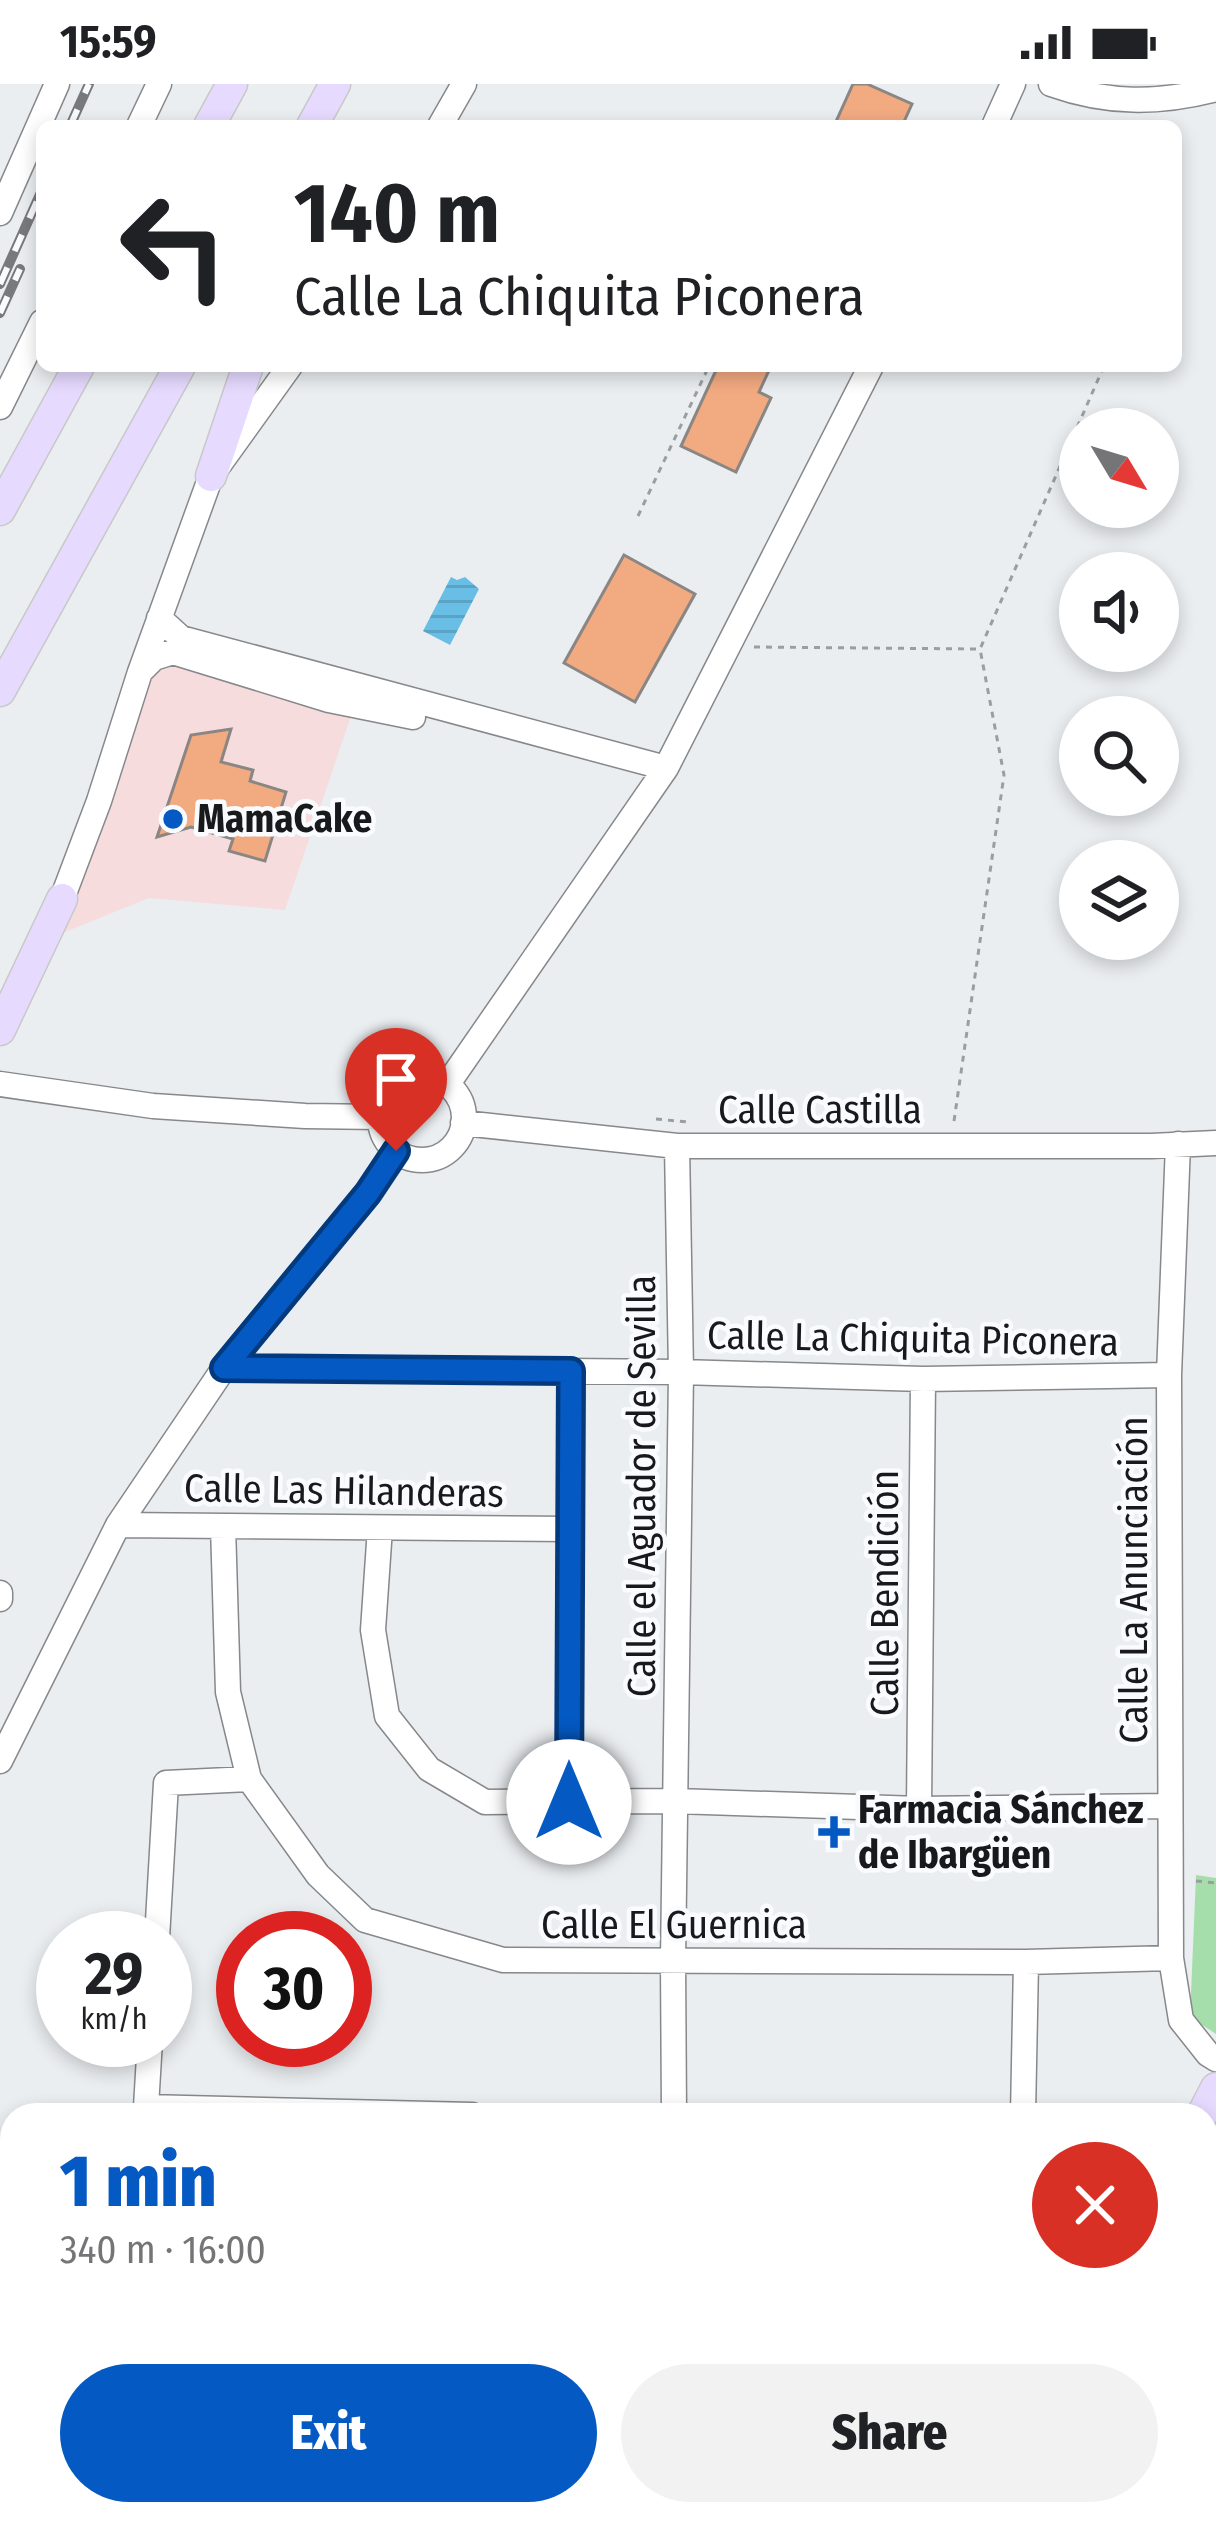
<!DOCTYPE html>
<meta charset="utf-8">
<style>
:root{--surface:#fff;--page:#f2f2f2;--text:#202124;--muted:#757577;--accent:#0459c2}
body{margin:0;font-family:"Fira Sans Condensed",sans-serif;background:var(--page);color:var(--text);height:100vh;display:flex;flex-direction:column;font-size:45px;white-space:nowrap}
*{box-sizing:border-box;margin:0}
p{font-size:39px;color:var(--muted)}
.icon{flex:none;width:66px;height:66px;fill:none;stroke:currentColor;stroke-width:2;stroke-linecap:round;stroke-linejoin:round}
.map{position:relative;flex:1;overflow:hidden}
.details{position:absolute;left:0px;top:2019px;width:1218px;height:423px;display:flex;flex-direction:column;background:var(--surface);border-radius:36px 36px 0 0;box-shadow:0 6px 18px #0003}
.details>*{flex:none}
.guide{position:absolute;left:36px;top:36px;width:1146px;height:252px;border-radius:18px;box-shadow:0 6px 18px #0003;background:#fff;color:var(--text);overflow:hidden}
.needle{width:78px;rotate:128deg}
.buttons{position:absolute;left:1059px;top:324px;display:grid;gap:24px}
.buttons a{display:grid;place-items:center;width:120px;height:120px;border-radius:50%;background:var(--surface);box-shadow:0 6px 18px #0003;font-size:60px}
.speed{position:absolute;left:36px;top:1827px;display:flex;gap:24px;font-size:60px;font-weight:700;text-align:center}
.speed>*{display:grid;place-content:center;width:156px;height:156px;border-radius:50%;background:var(--surface);box-shadow:0 6px 18px #0003;line-height:1}
.speed small{font-size:30px;font-weight:400}
.speed .limit{border:18px solid #d22;background:#fff;color:#111}
.pin{position:absolute;display:grid;place-items:center;width:102px;height:102px;color:#fff;margin:-123px -51px;border-radius:50% 50% 50% 0;rotate:-45deg;box-shadow:0 0 12px #0007}
.pin .icon{rotate:45deg}
.me{position:absolute;width:132px;margin:-66px;rotate:0deg;stroke-linejoin:round;filter:drop-shadow(0 0 9px #0008)}
.turn{display:flex;align-items:center;gap:42px;height:252px;padding:0 60px;font-size:54px}
.turn .icon{width:156px;height:156px;stroke-width:2.5}
.turn b{display:block;font-size:84px;line-height:102px}
.round{display:grid;place-items:center;flex:none;width:126px;height:126px;border-radius:63px;background:var(--page)}
.head{display:flex;align-items:center;justify-content:space-between;height:204px;padding:0 60px}
h1{font-size:72px;font-weight:800;line-height:90px;color:var(--accent)}
.cta{display:flex;gap:24px;margin-top:auto;padding:24px 60px}
.cta a{flex:1;height:138px;border-radius:72px;background:var(--accent);color:#fff;font-size:48px;font-weight:800;line-height:138px;text-align:center}
.cta a+a{background:var(--page);color:var(--text)}
.status{display:flex;justify-content:space-between;align-items:center;height:84px;padding:0 60px;background:var(--surface);direction:ltr}
.status svg{height:33px;fill:currentColor}
.map>svg:first-child{display:block}
.industrial{fill:#f7dcde}
.green{fill:#a5deab}
.water{fill:url(#water-rules)}
.building{fill:#f2aa81;stroke:#8a8684;stroke-width:3}
.lines{fill:none;stroke-linecap:round;stroke-linejoin:round}
.minor-casing{stroke:#86888b;stroke-width:27}
.major-casing{stroke:#c8c8c8;stroke-width:33}
.path{stroke:#9b9ea0;stroke-width:3;stroke-dasharray:6 6;stroke-linecap:butt}
.minor{stroke:#fff;stroke-width:24}
.major{stroke:#e6daff;stroke-width:30}
.rail-casing{stroke:#77797b;stroke-width:10}
.rail{stroke:#f9fbff;stroke-width:6;stroke-dasharray:18;stroke-linecap:butt}
.route-casing{stroke:#033a7e;stroke-width:30}
.route{stroke:#0459c2;stroke-width:21}
.poi-dot{fill:#0459c2;stroke:#f9fbff;stroke-width:4.5}
.labels{text-anchor:middle;dominant-baseline:central;stroke-width:9;stroke-linejoin:round;paint-order:stroke}
.poi-label{font-size:39px;font-weight:bold;fill:#18191a;stroke:#f9fbff;text-anchor:start}
.street-label{font-size:39px;fill:#18191a;stroke:#f9fbff}
</style>
<div class="status"><b>15:59</b><svg viewBox="0 0 49 12"><path d="M0 12V9h3v3zM5 12V6h3v6zM10 12V3h3v9zM15 12V0h3v12zM26 1h20v11H26zM47 4h2v5h-2z"/></svg></div>
<div class="map">
<svg width="1216" height="2440" viewBox="0 0 1216 2440">
<defs>
<pattern id="water-rules" width="6" height="5" patternUnits="userSpaceOnUse" patternTransform="scale(3)"><rect width="6" height="5" fill="#69bee6"/><path d="M0 2.5h6" fill="none" stroke="#5aa3c5"/></pattern>
</defs>
<rect width="100%" height="100%" fill="#ebeef1"/>
<path class="industrial" d="M154,548l207,55 -76,223 -136,-12 -106,43z"/>
<path class="green" d="M1196,1791l20,3v156l-26,-17z
M1211,2107l5,3v57l-10,16v-52z"/>
<path class="water" d="M451,493l6,3 8,-3 14,12 -29,56 -27,-14z"/>
<path class="building" d="M853,0h14l45,20 -10,22h-68z
M718,282h53l-12,26 12,6 -35,74 -55,-26z
M624,471l71,39 -60,108 -71,-39z
M231,645l-10,33 32,8 -3,11 36,11 -21,69 -36,-10 4,-12 -42,-12 -34,10 34,-102z"/>
<g class="lines">
<g class="minor-casing">
<path id="minor" d="M1051,0c56,20 107,20 165,5
M139,42l20,-42
M440,42l24,-42
M994,42l19,-42
M0,129l57,-129
M0,323l42,-85
M159,534l22,20 485,130
M140,588l14,-14 19,-6 156,48 84,17
M62,815l37,-98 41,-129 71,-196 79,-110
M380 1034a42 42 0 1 1 84 0a42 42 0 1 1-84 0Z
M0,1000l153,22 152,10 75,1
M447,1001l219,-317 205,-402
M463,1039l214,23h474l65,-3
M1178,1060l-9,231 2,583 10,62 27,34 8,5
M224,1284l457,4 242,7 246,-4
M118,1441l452,4
M223,1442l5,166 21,87 69,96 47,45 138,40 523,2 145,-4
M380,1444l-7,102 14,86 42,53 56,33 191,-1 243,8 251,-3
M0,1509v6
M0,1677l118,-236 106,-157 144,-175 28,-42
M569,1718l2,-431
M919,1725l4,-430
M157,1854l9,-155 83,-4
M150,1956l-4,67 326,8
M674,2031l-1,-154 8,-589 -4,-226
M1023,2031l3,-153"/>
</g>
<g class="major-casing">
<path id="major" d="M209,42l23,-42
M312,42l23,-42
M211,392l37,-110
M0,426l79,-144
M0,607l180,-325
M0,946l62,-131
M1202,2031l14,-27
M1206,2073l10,15
M1206,2220l10,-33
M1116,2440l2,-10
M1148,2440l3,-10"/>
</g>
<path class="path" d="M638,432l71,-150
M754,563l224,2
M656,1035l32,3
M954,1037l50,-346 -24,-126 124,-283
M1196,1797l20,2
M1206,2329l10,-40"/>
<use href="#minor" class="minor"/>
<use href="#major" class="major"/>
<g class="rail-casing">
<path id="rail" d="M70,42l19,-42
M0,200l42,-94
M0,229l20,-44"/>
</g>
<use href="#rail" class="rail"/>
</g>
<g class="lines">
<g class="route-casing">
<path id="route" d="M396,1067l-28,42 -144,175 347,3 -2,431"/>
</g>
<use href="#route" class="route"/>
</g>
<g class="poi-dot">
<circle cx="173" cy="735" r="12"/>
<path d="M828 1730h12v12h12v12h-12v12h-12v-12h-12v-12h12z"/>
</g>
<g class="labels">
<g class="poi-label">
<text x="197" y="735">MamaCake</text>
<text x="858" y="1726">Farmacia Sánchez<tspan x="858" dy="45">de Ibargüen</tspan></text>
</g>
<g class="street-label">
<text x="820" y="1026">Calle Castilla</text>
<text transform="translate(913 1255) rotate(1)">Calle La Chiquita Piconera</text>
<text transform="translate(642 1402) rotate(-90)">Calle el Aguador de Sevilla</text>
<text transform="translate(344 1407) rotate(1)">Calle Las Hilanderas</text>
<text transform="translate(1134 1496) rotate(-90)">Calle La Anunciación</text>
<text transform="translate(885 1509) rotate(-90)">Calle Bendición</text>
<text x="674" y="1841">Calle El Guernica</text>
</g>
</g>
</svg>
<div class="buttons">
<a><svg class="needle" viewBox="-14 -14 28 28"><path d="M0-13l5 13h-10z" fill="#e53935"/><path d="M0 13l5-13h-10z" fill="#757577"/></svg></a>
<a><svg class="icon" aria-label="sound" viewBox="0 0 24 24"><path d="M4 9h4l5-4v14l-5-4H4zM17 9q2 3 0 6"/></svg></a>
<a><svg class="icon" aria-label="search" viewBox="0 0 24 24"><circle cx="10" cy="10" r="6"/><path d="M15 15l6 6"/></svg></a>
<a><svg class="icon" aria-label="layers" viewBox="0 0 24 24"><path d="M12 4l9 5-9 5-9-5zM3 14l9 5 9-5"/></svg></a>
</div>
<div class="speed"><div>29<small>km/h</small></div><div class="limit">30</div></div>
<div class="pin" style="left:396px;top:1067px;background:#d93025"><svg class="icon" aria-label="arrive" viewBox="0 0 24 24"><path d="M6 21V4h12l-3 4 3 4H6"/></svg></div>
<svg class="me" style="left:569px;top:1718px" viewBox="-20 -20 40 40"><circle r="19" fill="#fff"/><path d="M0-13L10 11 0 6-10 11z" fill="#0459c2"/></svg>
<div class="guide">
<div class="turn"><svg class="icon" aria-label="left" viewBox="0 0 24 24"><path d="M17 20v-9H6M10 6l-5 5 5 5"/></svg><div><b>140 m</b>Calle La Chiquita Piconera</div></div>
</div>
<section class="details">
<div class="head"><div><h1>1 min</h1><p>340 m · 16:00</p></div><a class="round" style="background:#d93025;color:#fff"><svg class="icon" aria-label="close" viewBox="0 0 24 24"><path d="M6 6l12 12M18 6L6 18"/></svg></a></div>
<div class="cta"><a>Exit</a><a>Share</a></div>
</section>
</div>
